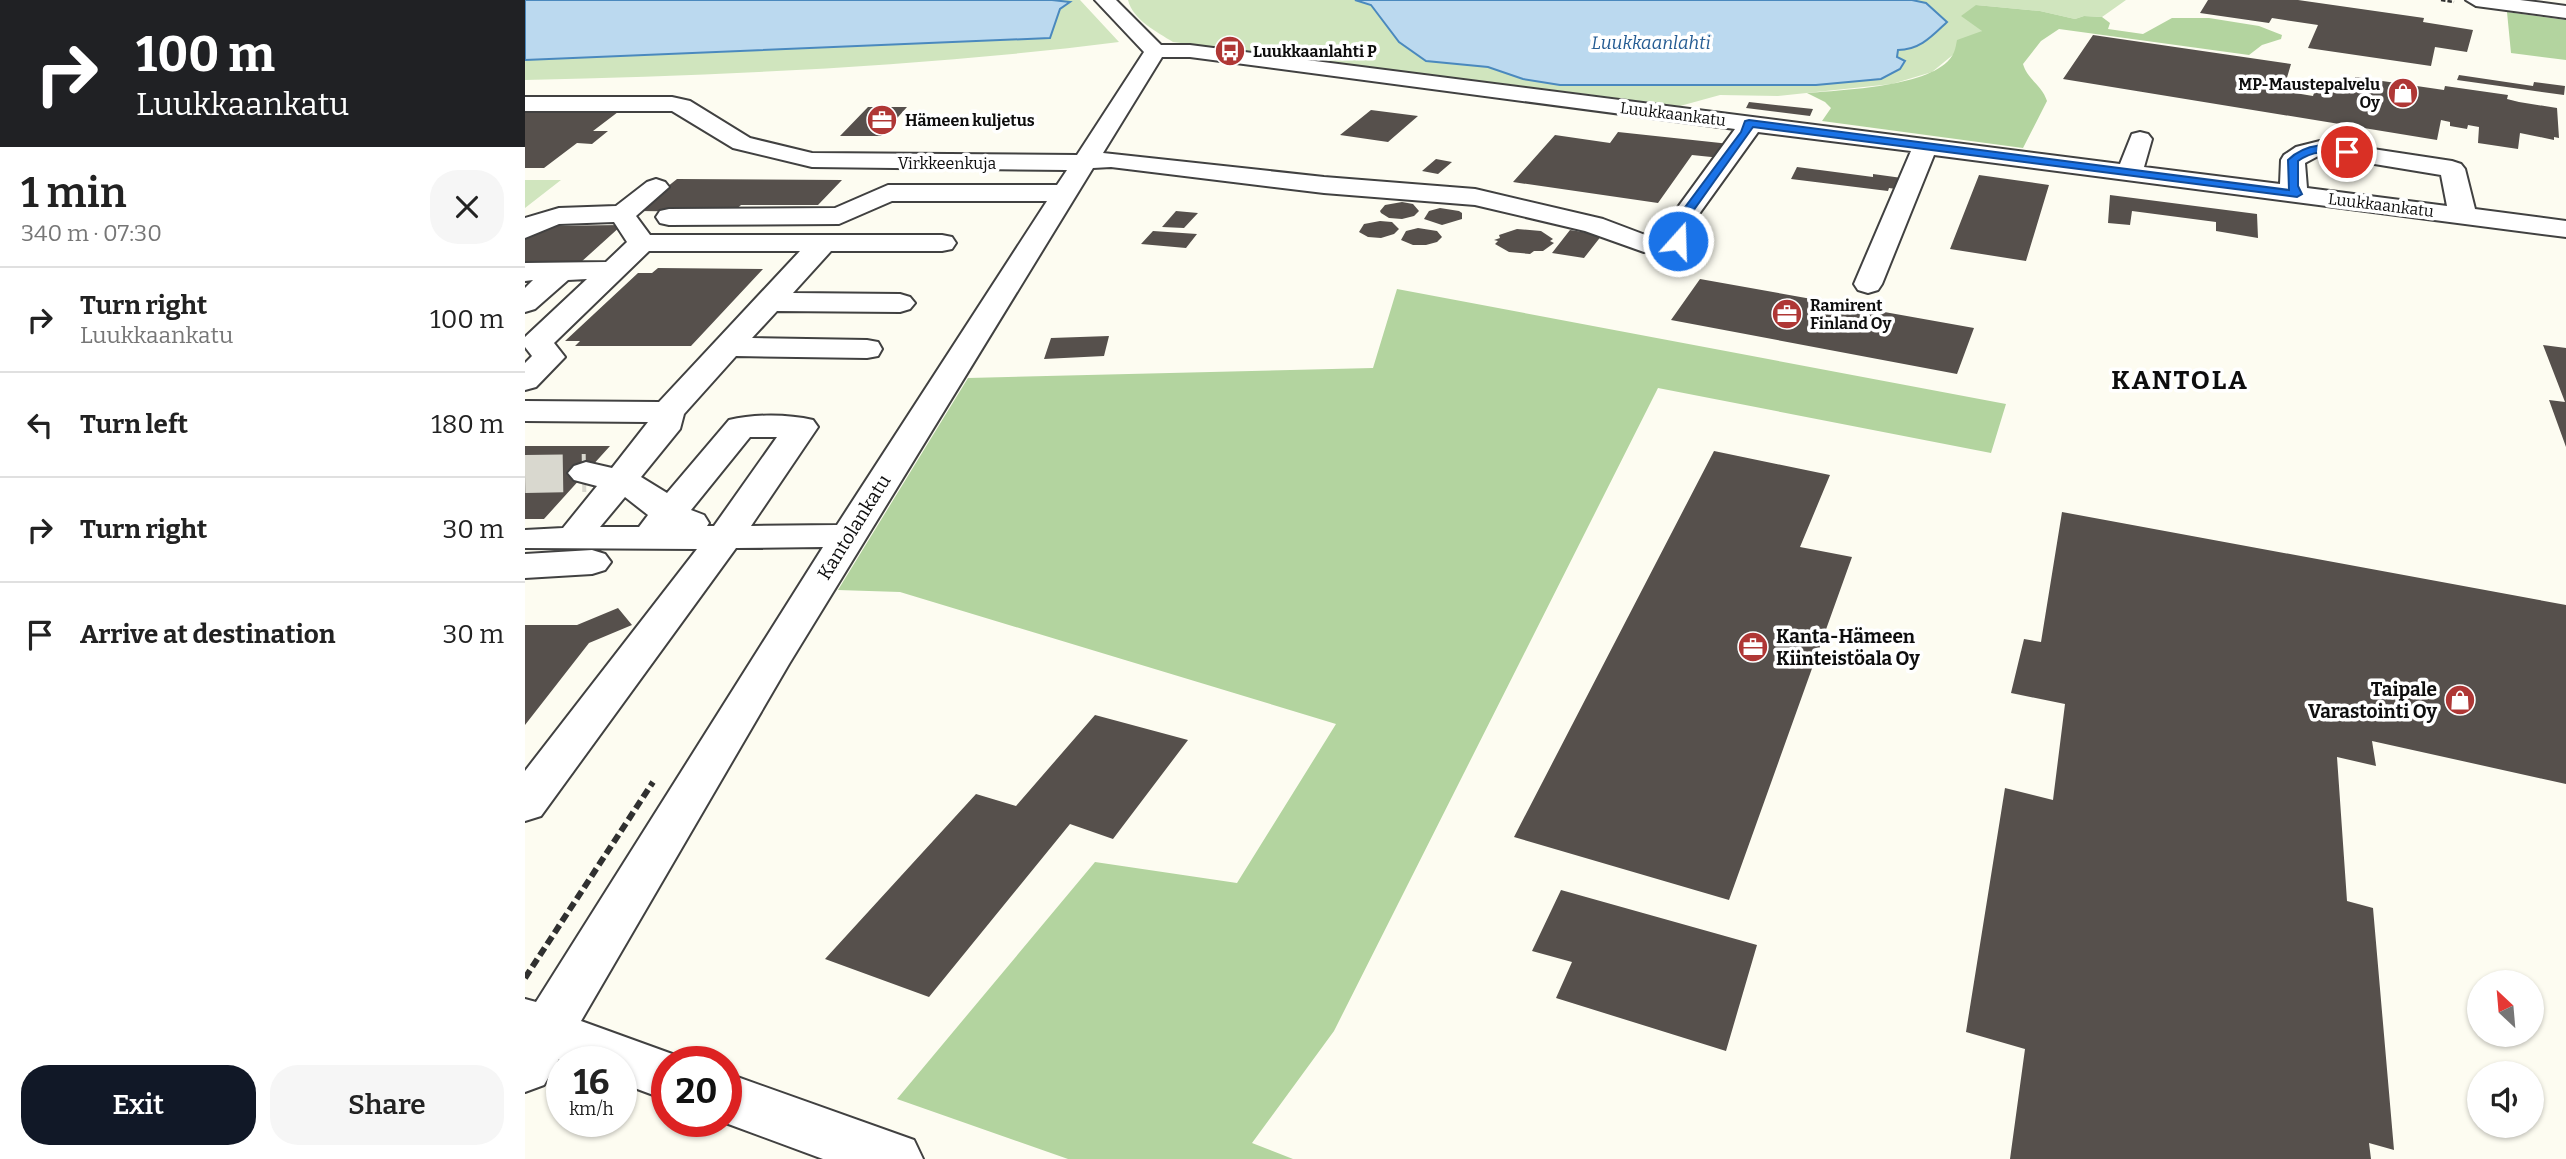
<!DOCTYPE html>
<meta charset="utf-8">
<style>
:root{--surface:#fff;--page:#f6f6f6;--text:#222;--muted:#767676;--line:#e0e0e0;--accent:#111827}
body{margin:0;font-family:Bitter,serif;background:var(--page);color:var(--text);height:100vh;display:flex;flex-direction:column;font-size:26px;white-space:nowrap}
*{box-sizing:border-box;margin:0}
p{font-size:23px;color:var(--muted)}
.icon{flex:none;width:38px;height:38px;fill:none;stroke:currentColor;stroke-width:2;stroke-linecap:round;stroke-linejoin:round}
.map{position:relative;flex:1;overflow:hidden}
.side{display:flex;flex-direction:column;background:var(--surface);width:525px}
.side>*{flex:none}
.hud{background:#202124;color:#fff;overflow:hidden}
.needle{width:46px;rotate:334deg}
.controls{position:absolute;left:1942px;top:970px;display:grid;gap:14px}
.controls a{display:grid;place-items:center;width:77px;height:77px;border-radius:50%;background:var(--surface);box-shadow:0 2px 5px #0004;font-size:35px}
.speed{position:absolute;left:21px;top:1046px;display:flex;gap:14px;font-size:35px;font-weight:700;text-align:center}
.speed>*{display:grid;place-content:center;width:91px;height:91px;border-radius:50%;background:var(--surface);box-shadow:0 2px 5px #0004;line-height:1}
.speed small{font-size:18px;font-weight:400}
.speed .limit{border:10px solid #d22;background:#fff;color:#111}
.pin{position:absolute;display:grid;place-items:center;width:60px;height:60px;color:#fff;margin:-30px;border:4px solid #fff;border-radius:50%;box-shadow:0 2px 7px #0007}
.me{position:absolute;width:77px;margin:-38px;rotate:20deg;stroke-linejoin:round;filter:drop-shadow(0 0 5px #0008)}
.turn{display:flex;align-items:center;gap:24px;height:147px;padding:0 21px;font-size:32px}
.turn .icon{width:91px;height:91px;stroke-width:2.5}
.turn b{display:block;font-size:49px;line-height:60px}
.round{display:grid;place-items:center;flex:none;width:74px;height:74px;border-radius:28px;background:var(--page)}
.headline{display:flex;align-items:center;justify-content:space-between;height:119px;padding:0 21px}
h1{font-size:42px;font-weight:600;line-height:52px}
.action{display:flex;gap:14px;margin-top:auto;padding:14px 21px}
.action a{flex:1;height:80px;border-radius:28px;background:var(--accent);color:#fff;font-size:28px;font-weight:600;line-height:80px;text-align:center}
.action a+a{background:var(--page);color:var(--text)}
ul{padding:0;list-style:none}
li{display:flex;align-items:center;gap:21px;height:105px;padding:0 21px;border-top:2px solid var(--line)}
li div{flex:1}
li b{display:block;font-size:26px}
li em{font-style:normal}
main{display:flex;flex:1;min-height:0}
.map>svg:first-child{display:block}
.green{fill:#d0e5be}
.forest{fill:#b3d49f}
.water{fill:#bbd9ef;stroke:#4a89be;stroke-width:2}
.building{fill:#56504c}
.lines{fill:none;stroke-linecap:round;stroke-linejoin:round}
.minor-tunnel{stroke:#d9d8cf;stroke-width:38;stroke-dasharray:38 19;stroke-linecap:butt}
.minor-casing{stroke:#414141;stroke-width:4}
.path-far1{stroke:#303030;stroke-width:2.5;stroke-dasharray:4.5 2;stroke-linecap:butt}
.path{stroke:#303030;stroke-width:6;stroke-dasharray:9 4.5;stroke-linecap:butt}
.minor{fill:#fff;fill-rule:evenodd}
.route{fill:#1a73e8;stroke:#114b97;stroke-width:2}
.labels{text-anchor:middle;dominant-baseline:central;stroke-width:7;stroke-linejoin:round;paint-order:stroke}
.far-poi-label{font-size:16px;font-weight:bold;fill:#0e0e0e;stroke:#fff;text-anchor:start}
.far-street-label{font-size:16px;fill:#0e0e0e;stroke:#fff}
.far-water-label{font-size:18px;font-style:italic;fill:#255c93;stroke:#fff}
.street-label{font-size:19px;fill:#0e0e0e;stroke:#fff}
.poi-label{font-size:19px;font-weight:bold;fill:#0e0e0e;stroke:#fff;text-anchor:start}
.district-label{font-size:26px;font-weight:bold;letter-spacing:2px;fill:#0e0e0e;stroke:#fff}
</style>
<main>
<section class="side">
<div class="hud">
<div class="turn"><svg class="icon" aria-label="right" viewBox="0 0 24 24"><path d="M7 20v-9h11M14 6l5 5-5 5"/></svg><div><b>100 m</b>Luukkaankatu</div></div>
</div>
<div class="headline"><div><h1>1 min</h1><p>340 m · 07:30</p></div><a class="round"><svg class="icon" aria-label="close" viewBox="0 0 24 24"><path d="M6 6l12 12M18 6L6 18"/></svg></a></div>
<ul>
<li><svg class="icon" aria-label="right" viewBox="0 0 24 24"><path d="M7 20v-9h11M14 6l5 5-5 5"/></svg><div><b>Turn right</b><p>Luukkaankatu</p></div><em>100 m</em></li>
<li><svg class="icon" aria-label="left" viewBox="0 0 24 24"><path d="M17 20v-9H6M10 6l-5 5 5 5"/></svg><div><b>Turn left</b></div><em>180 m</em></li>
<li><svg class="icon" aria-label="right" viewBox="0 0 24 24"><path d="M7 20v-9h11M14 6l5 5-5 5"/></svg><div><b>Turn right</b></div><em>30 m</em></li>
<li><svg class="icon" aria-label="arrive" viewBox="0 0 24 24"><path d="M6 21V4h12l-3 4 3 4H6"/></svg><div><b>Arrive at destination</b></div><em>30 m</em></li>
</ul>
<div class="action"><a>Exit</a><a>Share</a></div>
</section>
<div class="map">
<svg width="2041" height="1159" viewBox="0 0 2041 1159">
<rect width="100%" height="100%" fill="#fdfcf1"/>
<path class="green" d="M527,0h28l39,42c-197,25 -395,33 -594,38v-20l227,-9 308,-43 4,-3z
M603,0h227l16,4 28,38 27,19 62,6 35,12 37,6h256l65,-6 24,-18 -9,-4 2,-8 28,-46 -14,-3h235h-21l-24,17 -18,-1 -9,3 -35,-8 -64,-6 6,26 -50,41 -40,12 -114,12 -58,-1 -40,11 -507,-64c-16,-10 -40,-22 -45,-42z
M0,180h36l-36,28z"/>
<path class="forest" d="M1451,5l64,6 35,8 9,-3 18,1 8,6 -2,6 35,5 29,-16h37l50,8 23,9 -1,4 -19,6 -13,10 -190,-26 -18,12 -18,23c4,15 19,21 24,37l-24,47 -201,-27 9,-13 -6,-6 -18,-9c34,-3 126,-6 145,-37 3,-4 4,-11 5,-16l25,-9 -21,-15z
M1982,12l59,8v40l-55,-7z
M872,289l609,115 -15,49 -333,-65 -324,643 -82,112 41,16h-225l-171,-60 198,-237 142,21 99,-159 -436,-132 -62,-2 130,-212 405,-10z"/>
<path class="water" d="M0,0h527l18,2 -10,7 -10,29 -525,22z
M830,0h557l14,3 21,19c-15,14 -27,28 -49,28l-1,7 8,4 -5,8 -19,10 -65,6h-256l-37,-6 -35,-12 -62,-6 -27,-19 -28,-37z"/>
<path class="building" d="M1683,0h90l126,18 -1,4 50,8 -6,22 -32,-5 -4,19 -123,-18 10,-23 -46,-7 -3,5 -69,-10z
M1568,35l198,29 -8,27 30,5 3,-9h25l3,-9 11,2v-3l89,13 1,-4 63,9 -1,4 12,3 38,6 2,30 -5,-1v3l-34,-7 -2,16 -40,-6 1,-16 -11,-2 -1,4 -17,-3v-4l-9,-2 -4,20 -374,-61z
M1934,75l74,11 1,-4 31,4 -1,9 -107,-15z
M1224,102l64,7 -3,7 -64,-8z
M343,107h39l-26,29h-41z
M846,110l47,6 -30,26 -48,-7z
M0,112h93l-25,19h15l-16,13 -15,-1 -33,25h-19z
M1093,132l112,12 -9,14 -29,-3 -34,48 -145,-21 42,-47 55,8z
M911,159l16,3 -14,12 -16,-3z
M1272,167l76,10v-3l29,4 -6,11 -7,-1 -1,3 -97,-12z
M1454,175l70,10 -23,76 -76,-12z
M152,179l165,1 -24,25h-77l-8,7 -96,-1z
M1585,195l147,19 1,24 -42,-7v-9l-84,-11 -2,14 -22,-2z
M877,202l11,2 6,7 -5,5 -12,3 -13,-1 -8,-5 -1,-2 5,-6z
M915,208l19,3 3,2v6l-20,6 -18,-6 5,-8z
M651,211l22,2 -14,15 -22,-1z
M855,221l12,1 7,7 -5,5 -13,4 -13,-1 -9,-5 5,-8z
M97,225l-42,38h-55v-26l15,-11z
M893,228l19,3 5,6 -5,5 -11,3h-13l-12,-5 5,-9z
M992,229l24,2 12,8 -3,2 4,2 -11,8h-9l-4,3 -21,-2 -14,-8 3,-3 -4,-1 6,-2 -1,-3z
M1045,230l32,5 -18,23 -32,-5z
M628,231l44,3 -11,14 -45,-4z
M133,268l105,1 -72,77h-116l5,-5h-15l73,-68h14z
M1175,279l274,49 -17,46 -286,-54z
M584,336l-5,20 -60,3 7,-21z
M2018,345l23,3v99l-17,-47 16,2z
M0,446h85l-66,73h-19z
M1189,451l116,24 -30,72 52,10 -123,343 -215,-63z
M1537,512l504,93v179l-194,-43 4,25 -39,-9 10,144 26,7 21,242 -25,-7 2,16h-361l15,-110 -59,-17 39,-244 48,12 12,-96 -54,-11 13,-54 17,3z
M93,608l14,17 -43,18 -64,82v-100h52z
M570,715l93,25 -75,99 -43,-15 -141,173 -104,-38 151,-165 40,12z
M1036,890l196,55 -31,106 -170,-53 16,-36 -40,-11z"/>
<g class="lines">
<path class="minor-tunnel" d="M0,474l61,-1"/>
<g class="minor-casing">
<path id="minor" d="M570,0h21l45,45h29l930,119 12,-30 8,-2 8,2 4,5 -8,28 136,17 1,-24 3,-5 12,-8 24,-6 132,20 9,3 4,5 10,40 91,12v16l-632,-82 -52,129 -4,6 -10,3 -10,-3 -4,-6 57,-133 -153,-19 -59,82 -11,33 -19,6 -25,-1 -59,-21 -110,-26 -151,-12 -213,-26 -18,1 -304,496 -208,357 105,38 2,3h-21v38l-46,-17v-21h-54l-8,-3 -15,26 -19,7v-93l11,3 287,-455 -87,1 -195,268 -16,5v-50l172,-222 -172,-1v-18l38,-2 34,-42 -23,-6 -6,-7 6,-7 12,-4 26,6 36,-46 -123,-1v-20l134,1 141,-151h-151l-95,92 11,14 -29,30 -11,3v-27l7,-7 -7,-9v-10l62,-58 -19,1 -33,29 -10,3v-24l8,-8 -8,1v-18l81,-1 21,-20 -13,-20 -55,2 -34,14v-20l34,-10 57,-2 31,-24 9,-3 9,3 4,5 -33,29 14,19h292l10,2 4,6 -4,6 -10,2h-111l-38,42 107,1 10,3 5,6 -5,6 -10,3 -123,-1 -25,27 115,2 11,2 4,7 -4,7 -11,2 -131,-2 -52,58 -4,15 -39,48 26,16 62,-73c25,-6 59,-6 84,0l5,7 -67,99 86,-1 210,-324h-155l-53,23 -170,1 -9,-2 -4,-6 4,-6 9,-2 166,-1 53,-23h169l10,-15 -255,-3 -79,-19 -61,-37h-147v-14h147l18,4 60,37 62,15 265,2 67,-103zM637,57h28l545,72 -62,85 -7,22h-18l-45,-17 -128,-30 -151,-12 -221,-24zM1795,155l121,20 6,31 -140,-18 -2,-25zM225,437h27l-63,89h-7l2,-3 -5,-8 -13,-5zM100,497l23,18 -9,12h-39z
M1941,0h54l46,6v12l-90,-12z
M67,550l13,4 6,8 -6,8 -13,4 -67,4v-24z
M201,1073l188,67 9,19h-100l-100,-37h3z"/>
</g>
<path class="path-far1" d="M1916,0l13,2"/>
<path class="path" d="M0,978l128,-196"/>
<use href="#minor" class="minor"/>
</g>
<path class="route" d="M1224,120l540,70 -1,-30c16,-16 45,-20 64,-8l-5,3c-20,-3 -32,-6 -49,6v25l4,8 -5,3 -544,-70 -62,87 -7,27 -10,2 -1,-2 7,-27 61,-82 4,-11z"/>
<defs>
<g id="bus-disc" transform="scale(1.575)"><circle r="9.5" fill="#af3735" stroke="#fff"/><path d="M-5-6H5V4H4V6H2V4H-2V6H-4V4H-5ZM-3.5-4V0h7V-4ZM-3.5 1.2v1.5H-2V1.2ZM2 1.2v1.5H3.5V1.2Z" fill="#fff"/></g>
<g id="shop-disc" transform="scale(1.575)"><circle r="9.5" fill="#af3735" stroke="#fff"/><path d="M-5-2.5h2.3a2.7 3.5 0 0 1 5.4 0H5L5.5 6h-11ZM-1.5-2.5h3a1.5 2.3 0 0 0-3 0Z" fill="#fff"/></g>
<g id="office-disc" transform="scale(1.575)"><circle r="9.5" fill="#af3735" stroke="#fff"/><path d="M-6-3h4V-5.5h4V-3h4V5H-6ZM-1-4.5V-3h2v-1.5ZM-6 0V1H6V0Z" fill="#fff"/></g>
</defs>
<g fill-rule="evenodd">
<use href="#bus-disc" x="705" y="51"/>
<use href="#shop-disc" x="1878" y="93"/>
<use href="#office-disc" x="357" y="120"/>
<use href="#office-disc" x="1262" y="314"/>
<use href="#office-disc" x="1228" y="647"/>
<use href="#shop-disc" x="1935" y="700"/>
</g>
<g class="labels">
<g class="far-poi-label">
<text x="728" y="51">Luukkaanlahti P</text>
<text x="1855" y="84" text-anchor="end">MP-Maustepalvelu<tspan x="1855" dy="18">Oy</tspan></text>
<text x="380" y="120">Hämeen kuljetus</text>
<text x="1285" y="305">Ramirent<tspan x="1285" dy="18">Finland Oy</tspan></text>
</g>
<g class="far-street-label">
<text transform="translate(1148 114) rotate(7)">Luukkaankatu</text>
<text x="422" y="163">Virkkeenkuja</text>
<text transform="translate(1856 205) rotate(7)">Luukkaankatu</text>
</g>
<g class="far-water-label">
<text x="1126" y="43">Luukkaanlahti</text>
</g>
<g class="street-label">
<text transform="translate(329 527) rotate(-58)">Kantolankatu</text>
</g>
<g class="poi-label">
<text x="1251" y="636">Kanta-Hämeen<tspan x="1251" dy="22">Kiinteistöala Oy</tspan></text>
<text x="1912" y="689" text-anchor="end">Taipale<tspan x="1912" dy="22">Varastointi Oy</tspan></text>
</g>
<g class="district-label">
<text x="1655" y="380">KANTOLA</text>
</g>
</g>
</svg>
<div class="controls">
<a><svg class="needle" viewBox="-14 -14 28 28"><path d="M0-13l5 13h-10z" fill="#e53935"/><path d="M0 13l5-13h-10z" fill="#767676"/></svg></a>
<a><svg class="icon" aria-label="sound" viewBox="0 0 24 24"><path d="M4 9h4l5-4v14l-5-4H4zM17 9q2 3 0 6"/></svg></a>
</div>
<div class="speed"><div>16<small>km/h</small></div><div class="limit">20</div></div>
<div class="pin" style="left:1822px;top:152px;background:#d93025"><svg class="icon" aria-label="arrive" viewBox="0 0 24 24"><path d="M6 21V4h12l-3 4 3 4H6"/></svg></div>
<svg class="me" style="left:1153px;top:241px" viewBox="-20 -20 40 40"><circle r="17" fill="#1a73e8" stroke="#fff" stroke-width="3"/><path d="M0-11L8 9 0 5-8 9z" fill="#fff"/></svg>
</div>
</main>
